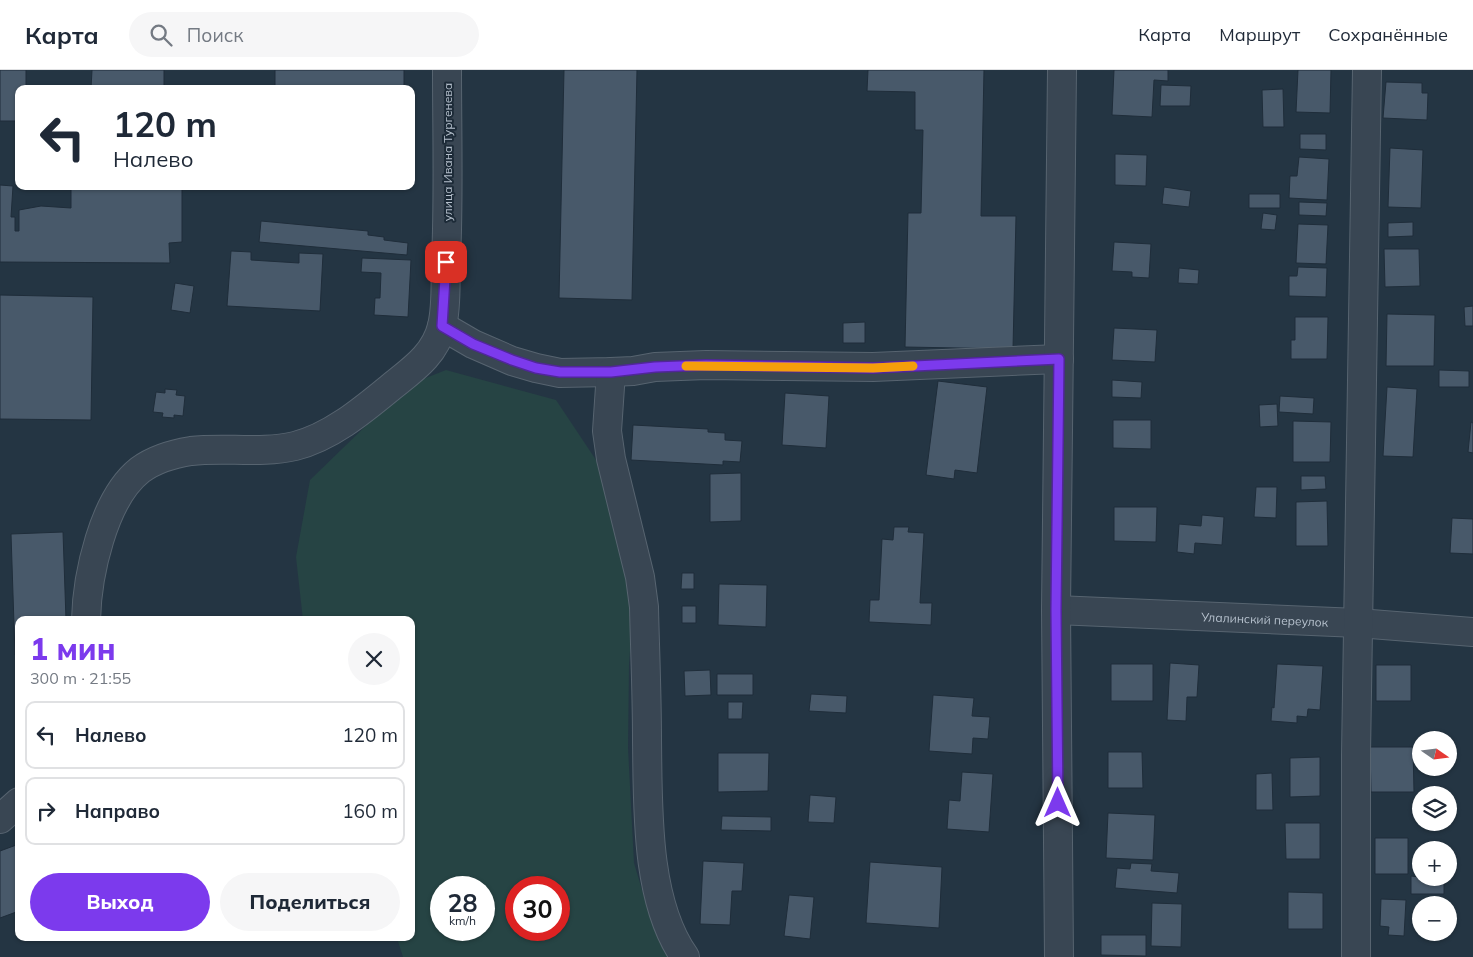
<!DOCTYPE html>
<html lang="ru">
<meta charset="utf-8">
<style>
:root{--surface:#fff;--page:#f6f6f7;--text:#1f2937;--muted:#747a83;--line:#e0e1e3;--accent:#7c3aed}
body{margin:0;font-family:Mulish,sans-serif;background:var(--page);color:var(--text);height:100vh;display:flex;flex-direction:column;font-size:19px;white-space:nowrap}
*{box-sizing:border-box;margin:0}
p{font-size:16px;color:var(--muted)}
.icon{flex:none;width:28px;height:28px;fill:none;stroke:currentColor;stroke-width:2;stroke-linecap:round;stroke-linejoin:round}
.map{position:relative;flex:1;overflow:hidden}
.drawer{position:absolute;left:15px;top:546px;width:400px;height:325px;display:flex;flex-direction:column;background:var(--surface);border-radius:10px;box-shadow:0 1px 4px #0004}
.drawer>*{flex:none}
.hud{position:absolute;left:15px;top:15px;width:400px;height:105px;border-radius:10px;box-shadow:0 1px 4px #0004;background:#fff;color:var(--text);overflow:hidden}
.needle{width:32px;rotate:104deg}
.controls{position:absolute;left:1412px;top:661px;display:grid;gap:10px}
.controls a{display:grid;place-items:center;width:45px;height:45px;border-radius:50%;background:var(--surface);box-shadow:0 1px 4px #0004;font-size:25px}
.speed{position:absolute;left:430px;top:806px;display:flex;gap:10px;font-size:25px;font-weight:700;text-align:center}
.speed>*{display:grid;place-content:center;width:65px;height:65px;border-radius:50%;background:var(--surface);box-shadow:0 1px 4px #0004;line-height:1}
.speed small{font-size:12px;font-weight:400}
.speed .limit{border:8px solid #d22;background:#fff;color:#111}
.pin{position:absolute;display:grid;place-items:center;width:42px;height:42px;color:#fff;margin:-21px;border-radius:10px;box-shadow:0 2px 8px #0006}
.me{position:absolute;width:55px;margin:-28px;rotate:0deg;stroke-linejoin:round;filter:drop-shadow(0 0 4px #0008)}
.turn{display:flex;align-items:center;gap:18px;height:105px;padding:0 15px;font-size:22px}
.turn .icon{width:65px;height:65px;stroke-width:2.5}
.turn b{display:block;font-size:35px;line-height:42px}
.round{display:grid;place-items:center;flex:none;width:52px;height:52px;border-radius:26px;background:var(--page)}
.headline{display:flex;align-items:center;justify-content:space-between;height:85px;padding:0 15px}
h1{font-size:30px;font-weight:800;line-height:38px;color:var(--accent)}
.button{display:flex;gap:10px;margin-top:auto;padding:10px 15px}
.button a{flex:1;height:58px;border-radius:30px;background:var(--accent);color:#fff;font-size:20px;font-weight:800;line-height:58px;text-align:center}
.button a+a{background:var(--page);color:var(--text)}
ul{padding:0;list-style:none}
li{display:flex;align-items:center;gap:15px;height:68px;margin:0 10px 8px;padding:0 5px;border:2px solid var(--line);border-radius:10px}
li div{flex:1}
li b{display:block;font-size:19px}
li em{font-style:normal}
header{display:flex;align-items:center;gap:30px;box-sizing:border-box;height:70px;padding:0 25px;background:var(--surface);border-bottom:1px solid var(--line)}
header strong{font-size:24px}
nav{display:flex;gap:28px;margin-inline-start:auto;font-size:18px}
.search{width:350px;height:45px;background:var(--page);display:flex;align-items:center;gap:12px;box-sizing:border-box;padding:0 18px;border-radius:28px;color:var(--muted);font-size:19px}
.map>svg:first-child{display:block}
.green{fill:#264444;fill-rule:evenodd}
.building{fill:#48596a;stroke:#1f2d3a}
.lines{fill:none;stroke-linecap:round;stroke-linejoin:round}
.minor-casing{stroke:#576470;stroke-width:30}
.minor{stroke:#394653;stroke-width:28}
.route-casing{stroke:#51269a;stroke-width:12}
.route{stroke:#7c3aed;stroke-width:9}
.slow{stroke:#f59e0b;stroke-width:9}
.labels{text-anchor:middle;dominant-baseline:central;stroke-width:4;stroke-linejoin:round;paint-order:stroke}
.street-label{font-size:12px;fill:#b6c1cd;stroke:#1d2b38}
</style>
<header>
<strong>Карта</strong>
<div class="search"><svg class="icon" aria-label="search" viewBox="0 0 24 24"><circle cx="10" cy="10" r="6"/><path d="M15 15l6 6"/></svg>Поиск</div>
<nav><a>Карта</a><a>Маршрут</a><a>Сохранённые</a></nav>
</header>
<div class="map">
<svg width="1473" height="887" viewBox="0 0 1473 887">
<rect width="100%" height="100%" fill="#243543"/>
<path class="green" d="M446,300l110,30 40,60 33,115 3,47 -3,43 -1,83 6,115 17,57 17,37h-265l-6,-19h14v-318h-108l-7,-63 14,-77 98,-95zM441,818h43v42h-43zM516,818h43v42h-43z"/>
<path class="building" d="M0,0h26v16h16v3h-23v32h-19z
M92,0h72v19h-73z
M275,0h129v19h-129z
M564,0h73l-5,230 -73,-2z
M868,0h116l-3,146h35l-3,133 -108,-2 3,-134h13l2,-83h-8v-38l-48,-1z
M1114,0h54v11l-14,-1 -2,37 -40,-2z
M1298,0h33l-1,43 -34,-1z
M1386,12l36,1v10h6l-1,27 -44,-2z
M1161,15l30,1 -1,20h-30z
M1283,19l1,38h-21l-1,-37z
M1300,64h26v16l-26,-1z
M1390,78l33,2 -2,58 -33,-1z
M1115,84l32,1 -1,31 -31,-1z
M1299,87l30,2 -2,41 -38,-2 1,-22h7z
M0,115l13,1 -2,31h4v14h4v-21l22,-4 30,2v-22h111v56l-13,1 1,20 -170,-1z
M1164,117l27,4 -2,16 -27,-3z
M1249,124h31v14h-31z
M1299,132l28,1 -1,13 -27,-1z
M1263,143l14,2 -2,15 -14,-1z
M261,151l107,10v4l16,2v3l24,3 -1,12 -148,-13z
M1413,152v14l-25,1v-14z
M1298,154l30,1 -2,39 -30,-1z
M1114,172l37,2 -2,34 -17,-1v-5l-20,-1z
M1384,179h35l1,37 -35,1z
M231,181l20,1v8l48,3v-10l24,1 -3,57 -93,-5z
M362,188l49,2 -3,57 -34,-2 1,-17h5l1,-25 -20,-1z
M1298,197l29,1 -1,29 -37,-1v-20h8z
M1179,198l20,2 -1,14 -20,-1z
M175,213l19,3 -4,27 -19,-3z
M0,225l93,2 -2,123 -91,-1z
M1473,236v20h-8l-1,-19z
M1387,244l48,1 -1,51h-48z
M1295,247h33l-1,42h-36v-19h4z
M865,252v21h-22v-20z
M1114,258l43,2 -2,32 -43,-2z
M1439,300l30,1v16h-30z
M1112,310l30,2 -1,16 -29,-1z
M938,311l49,6 -10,86 -22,-3 -1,9 -28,-4z
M1387,317l30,2 -4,68 -30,-1z
M165,319l12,1 -1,5 9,1 -2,20 -9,-1v3l-12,-1 1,-4 -10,-1 3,-20 9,1z
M785,323l44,3 -3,52 -44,-3z
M1280,326l34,2 -1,16 -34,-2z
M1277,334l1,22 -18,1 -1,-22z
M1113,350h38v29l-38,-1z
M1293,351l38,1 -1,40h-37z
M1471,352l2,1v30l-5,-1z
M633,355l75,4v3l17,1v7l17,1 -2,21 -17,-1v4l-92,-5z
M741,403v48l-31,1v-48z
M1301,406h24l1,13 -25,1z
M1256,417h21l-1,31 -22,-1z
M1327,431l1,45h-32v-44z
M1114,437h43l-1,35 -42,-1z
M1202,445l22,2 -2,28 -27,-2 -1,11 -17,-2 2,-28 22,2z
M1452,448l21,1v35l-23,-1z
M894,457h15l-1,5 16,1 -4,70h12l-1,22 -62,-3 1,-22h9l3,-61 11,1z
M63,462l3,88h-47v35h-4l-4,-121z
M682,503h12v16h-13z
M719,514l48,1 -1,42 -48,-2z
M682,536h14v17h-14z
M1170,593l29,2 -2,32h-10l-1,24 -19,-1z
M1111,594h42v37h-42z
M1277,594l46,2 -3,44 -12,-1 -1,8 -10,-1v7l-26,-2 1,-14 2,1z
M1376,595h35v36h-35z
M710,600l1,25 -26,1 -1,-25z
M717,604h36v21h-36z
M811,624l36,2 -1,17 -37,-2z
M933,625l41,3 -2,18 18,1 -2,22 -15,-1 -1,16 -43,-3z
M728,632h15l-1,17h-14z
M1370,677h43l1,45h-43z
M1108,682h34l1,36h-35z
M718,683h51l-1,38 -50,1z
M1320,687v39l-30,1v-39z
M962,702l31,2 -4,58 -42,-3 2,-29 11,1z
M1272,703l1,37h-17v-36z
M810,725l26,2 -2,26 -26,-1z
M1108,743l47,2 -2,45 -47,-2z
M722,746l49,1v14l-50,-1z
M1285,753h35v36h-34z
M1375,768h33v36h-33z
M19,774v67l-19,7v-67z
M703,791l41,2 -2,28h-10l-2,34 -30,-1z
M870,792l72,5 -3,61 -73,-5z
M1131,793l21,1 -1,7 28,2 -2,20 -62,-5 2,-20 13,1z
M1420,801h1v7h23v16h-33v-18l9,1z
M1288,822l35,1v36h-35z
M789,825l25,2 -4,42 -26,-3z
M1381,829l25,1 -2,36 -16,-1 1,-8 -9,-1z
M1152,833l30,1 -1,43 -30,-1z
M1101,865h45v21l-45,-1z"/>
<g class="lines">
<g class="minor-casing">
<g id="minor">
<path d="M442,256l31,18 39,17 24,7 24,5 51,-1 22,-1 22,-4 51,-2 167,2 186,-8"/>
<path d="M611,302l-4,59 4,28 29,118 4,30c1,44 3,89 3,133 1,66 -2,161 38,217"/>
<path id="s1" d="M1056,540l302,13 115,9"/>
<path d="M86,550c1,-44 17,-121 54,-150 15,-11 32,-16 51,-19 34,-4 70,3 104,-5 36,-9 68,-36 96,-59 21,-17 44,-32 51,-61 5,-20 3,-44 4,-66 3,-63 1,-127 1,-190"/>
<path d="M0,749l19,-17"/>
<path d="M1059,887l-3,-347 6,-540"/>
<path d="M1356,887v-203l11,-684"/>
</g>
</g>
<use href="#minor" class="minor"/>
</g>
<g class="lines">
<g class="route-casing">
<path id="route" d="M446,192l-4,64 31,18 39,16 24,8 24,4h51l44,-5 51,-2 167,3 186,-9 -3,251 2,193"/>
</g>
<use href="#route" class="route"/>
<path class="slow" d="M686,296l187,2 40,-2"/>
</g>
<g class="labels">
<g class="street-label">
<text transform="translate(447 82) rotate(-90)">улица Ивана Тургенева</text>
<text stroke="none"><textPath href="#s1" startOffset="209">Улалинский переулок</textPath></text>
</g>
</g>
</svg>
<div class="controls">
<a><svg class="needle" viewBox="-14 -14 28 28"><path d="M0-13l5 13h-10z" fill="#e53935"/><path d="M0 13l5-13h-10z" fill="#747a83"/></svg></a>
<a><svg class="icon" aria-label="layers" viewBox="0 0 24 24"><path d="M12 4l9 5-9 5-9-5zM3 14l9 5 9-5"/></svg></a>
<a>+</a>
<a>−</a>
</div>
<div class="speed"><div>28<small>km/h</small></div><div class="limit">30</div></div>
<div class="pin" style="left:446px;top:192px;background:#d93025"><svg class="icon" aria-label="arrive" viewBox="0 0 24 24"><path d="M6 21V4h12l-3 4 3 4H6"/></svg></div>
<svg class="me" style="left:1058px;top:733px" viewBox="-20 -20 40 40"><path d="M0-17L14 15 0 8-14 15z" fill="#7c3aed" stroke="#fff" stroke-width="4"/></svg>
<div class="hud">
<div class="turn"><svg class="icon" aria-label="left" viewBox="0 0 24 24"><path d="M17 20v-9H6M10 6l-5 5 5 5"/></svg><div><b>120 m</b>Налево</div></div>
</div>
<section class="drawer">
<div class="headline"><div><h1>1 мин</h1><p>300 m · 21:55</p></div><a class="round"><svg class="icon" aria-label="close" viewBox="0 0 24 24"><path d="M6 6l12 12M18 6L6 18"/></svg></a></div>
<ul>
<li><svg class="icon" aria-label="left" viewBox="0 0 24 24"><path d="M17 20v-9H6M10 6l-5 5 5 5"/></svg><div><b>Налево</b></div><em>120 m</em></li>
<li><svg class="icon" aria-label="right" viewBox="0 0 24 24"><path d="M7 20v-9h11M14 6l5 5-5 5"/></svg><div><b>Направо</b></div><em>160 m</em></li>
</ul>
<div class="button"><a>Выход</a><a>Поделиться</a></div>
</section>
</div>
